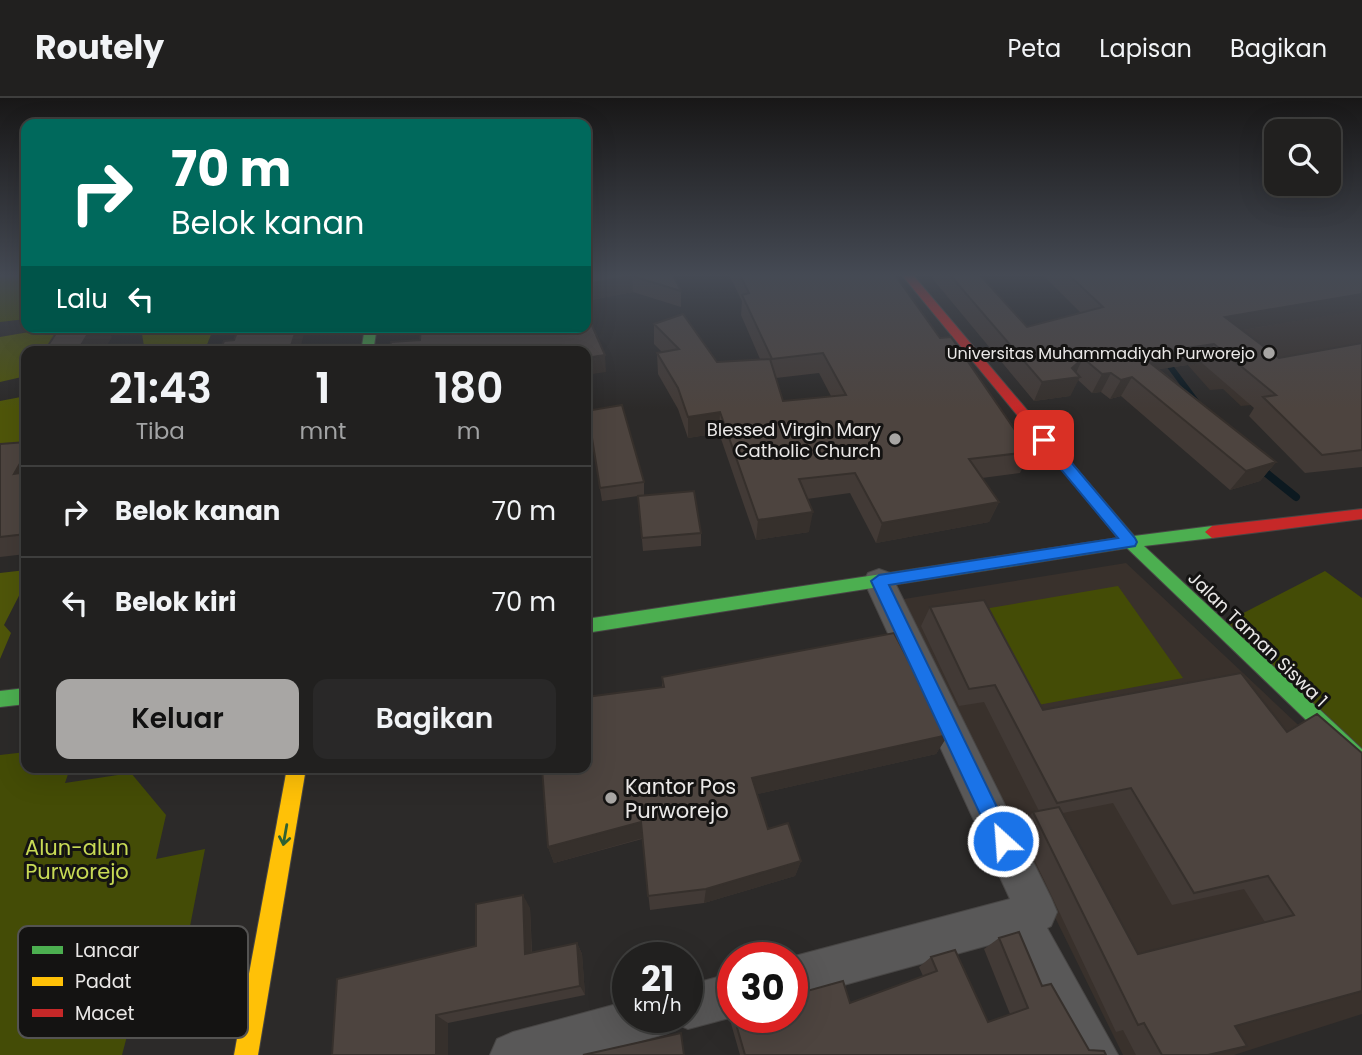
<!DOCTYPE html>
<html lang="id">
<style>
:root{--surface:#21201f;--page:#292828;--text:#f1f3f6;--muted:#a2a3a4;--line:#3e3e3d;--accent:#a8a6a4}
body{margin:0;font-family:Poppins,sans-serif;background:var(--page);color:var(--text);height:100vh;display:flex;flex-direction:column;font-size:26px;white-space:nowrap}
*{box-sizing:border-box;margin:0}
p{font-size:23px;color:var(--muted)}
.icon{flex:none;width:38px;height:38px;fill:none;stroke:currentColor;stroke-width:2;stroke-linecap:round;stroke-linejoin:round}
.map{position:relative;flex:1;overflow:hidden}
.sheet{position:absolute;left:21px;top:248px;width:570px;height:427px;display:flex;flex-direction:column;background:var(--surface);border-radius:14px;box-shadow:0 7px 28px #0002,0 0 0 2px var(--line)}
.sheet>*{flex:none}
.hud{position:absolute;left:21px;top:21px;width:570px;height:214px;border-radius:14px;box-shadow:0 7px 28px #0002,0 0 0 2px var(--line);background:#00695c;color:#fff;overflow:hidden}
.controls{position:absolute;left:1264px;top:21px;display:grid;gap:14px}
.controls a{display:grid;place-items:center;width:77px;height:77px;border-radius:14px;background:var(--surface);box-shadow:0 7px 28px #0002,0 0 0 2px var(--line);font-size:35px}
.speed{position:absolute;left:612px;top:844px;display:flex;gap:14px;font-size:35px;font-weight:700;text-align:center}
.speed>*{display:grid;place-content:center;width:91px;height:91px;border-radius:50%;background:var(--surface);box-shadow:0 7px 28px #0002,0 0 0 2px var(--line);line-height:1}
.speed small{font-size:18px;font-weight:400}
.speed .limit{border:10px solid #d22;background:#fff;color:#111}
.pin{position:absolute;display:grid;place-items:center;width:60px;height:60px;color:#fff;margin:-30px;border-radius:14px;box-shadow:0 4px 10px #0006}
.me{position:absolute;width:77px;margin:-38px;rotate:334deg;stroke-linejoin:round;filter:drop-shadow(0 0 5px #0008)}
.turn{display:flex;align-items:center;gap:24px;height:147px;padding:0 35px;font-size:32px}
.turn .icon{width:91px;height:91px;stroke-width:2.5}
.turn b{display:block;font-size:49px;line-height:60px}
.then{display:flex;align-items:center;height:66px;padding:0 35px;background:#0003;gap:14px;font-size:26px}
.eta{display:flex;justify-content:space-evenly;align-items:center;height:119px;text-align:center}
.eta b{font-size:42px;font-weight:600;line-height:49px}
.button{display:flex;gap:14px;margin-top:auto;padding:14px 35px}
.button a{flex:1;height:80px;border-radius:14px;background:var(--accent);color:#111;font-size:28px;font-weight:600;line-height:80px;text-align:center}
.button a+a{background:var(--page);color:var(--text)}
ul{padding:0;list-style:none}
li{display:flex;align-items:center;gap:21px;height:91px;padding:0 35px;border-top:2px solid var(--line)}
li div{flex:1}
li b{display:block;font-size:26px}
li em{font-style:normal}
header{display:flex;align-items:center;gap:42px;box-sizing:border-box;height:98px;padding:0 35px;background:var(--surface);border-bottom:2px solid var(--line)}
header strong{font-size:33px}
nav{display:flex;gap:38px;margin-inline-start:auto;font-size:24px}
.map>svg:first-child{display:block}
.built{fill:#39312c}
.green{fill:#444c06}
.forest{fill:#4f560a}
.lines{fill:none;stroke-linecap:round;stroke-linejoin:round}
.stream-far1{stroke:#0c1920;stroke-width:6}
.stream{stroke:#0c1920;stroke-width:8}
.street-casing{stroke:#484645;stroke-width:2}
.fast-casing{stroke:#484645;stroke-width:2}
.slow-casing{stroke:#484645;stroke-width:2}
.jam-casing{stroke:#484645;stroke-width:2}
.street{fill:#595858;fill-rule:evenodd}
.fast{fill:#4caf50;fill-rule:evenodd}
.slow{fill:#ffc107;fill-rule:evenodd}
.jam{fill:#c62828;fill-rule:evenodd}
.wall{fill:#423a36;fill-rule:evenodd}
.shaded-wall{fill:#36302c}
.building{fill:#4d443f;stroke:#36302c;stroke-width:2}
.oneway{stroke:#306131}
.route{fill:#1a73e8;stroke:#114b97;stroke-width:2}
.poi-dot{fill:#a8a6a4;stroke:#141312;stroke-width:2.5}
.labels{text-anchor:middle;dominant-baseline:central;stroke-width:6;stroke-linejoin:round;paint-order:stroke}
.far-poi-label{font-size:16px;fill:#eae8e7;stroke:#141312;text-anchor:end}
.poi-label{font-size:18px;fill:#eae8e7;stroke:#141312;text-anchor:end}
.street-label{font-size:18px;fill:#eae8e7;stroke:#141312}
.near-poi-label{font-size:21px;fill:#eae8e7;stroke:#141312;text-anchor:start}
.near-park-label{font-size:21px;fill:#c8da55;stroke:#141312}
.key{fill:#141312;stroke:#545352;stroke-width:2}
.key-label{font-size:19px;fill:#eae8e7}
</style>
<header>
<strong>Routely</strong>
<nav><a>Peta</a><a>Lapisan</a><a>Bagikan</a></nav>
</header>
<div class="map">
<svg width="1362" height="957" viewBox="0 0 1362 957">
<rect width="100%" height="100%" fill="#2c2a29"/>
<path class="built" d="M1362,184v112l-121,12 -18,-17 -13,1 -65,-73z
M1126,465l236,222v229l-128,41h-111l-225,-455z"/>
<path class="green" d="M0,177h26v44l-26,3z
M1325,473l37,27v157l-138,-132z
M1118,488l65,92 -145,27 -54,-96z
M26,654v16h44l-5,15 66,-10 35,42 -10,44 49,-10 -27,139 -51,48 -5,19h-122v-300z"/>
<path class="forest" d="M58,229l18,2 -9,23h-41v24l-26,6v-45z
M148,229h66l-10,25h-59l-3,-18z
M26,298v63l-26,2v-60z
M26,472v12l-22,43 7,8 -11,26v-86z"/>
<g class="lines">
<path class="stream-far1" d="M1166,263l32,43"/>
<path class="stream" d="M1260,370l36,29"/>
<g class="street-casing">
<path id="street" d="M879,471l11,4 4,8 157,317 6,14 -6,14 -4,2 71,127h-48l-63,-115 -214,59 -2,-42 219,-58 -146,-318 4,-8z
M733,875v44l-45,12 -16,-7 -4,11 -73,22h-105l7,-16 16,-7 115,-31v16h60v-32z"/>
</g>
<g class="fast-casing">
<path id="fast" d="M365,229h12l-4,25h-12z
M1070,367l5,2 59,69 78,-10 5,2 2,4 -2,4 -5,2 -68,8 218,203v21l-7,-3 -228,-219 -541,85v-14l532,-81 -53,-65 -2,-3z
M26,590v16l-26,3v-16z"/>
</g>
<g class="slow-casing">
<path id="slow" d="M287,670h19l-48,287h-24z"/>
</g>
<g class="jam-casing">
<path id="jam" d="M902,177h11l162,192 2,3 -2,3h-10z
M1362,411v10l-150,19 -7,-6 7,-6z"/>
</g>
<use href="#street" class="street"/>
<use href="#fast" class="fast"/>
<use href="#slow" class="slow"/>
<use href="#jam" class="jam"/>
</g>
<path class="wall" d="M586,177h87l8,16v16l-48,-15 -47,9z
M729,177h166l45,63 90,114 -10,21 -38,5 17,24 -10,20 -113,21 -26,-50 -43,6 2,33 -53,8 -37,-107 -31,5 -10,-29 -20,-35 -1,-21 5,-1 -8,-8v-20l63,38 43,-3 -19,-44 1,-14zM819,275l12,23 -48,5 -7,-23z
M933,177h47l47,52 54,-14 -38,-38h319v35l-119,20 36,28 83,-15v124l-57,6 -56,-57 5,-8 -52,-45 -43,6 117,93 -16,19 -30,9 -109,-94 -11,3 -9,-7 -9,1 -14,-13 -8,16 -36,5 -102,-123z
M586,313l58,71v13l57,38v13l-58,5 -5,-55 -36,5 -8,-49h-3l-5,-19z
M26,344v112l-26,3v-113z
M930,509l113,103 198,-37 121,318 -127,35 -27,29h-72l-13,-25 -7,2 -97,-205 14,-15 6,-1 -55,-109 -25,4 -38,-80zM1113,705l59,102 72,-16 21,33 -127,32 -75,-141z
M662,579l286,58 -12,19 -179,40 11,35 33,32 -6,15 -91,27 -54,7 -8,-71 -88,24 -6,-16 114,-160z
M530,810l2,44 45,-9 5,11 3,41 -137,28v32h-116l144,-109z
M999,840l43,48 47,64 17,5h-366l-10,-35 3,-8v5h60l3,-27 4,3 50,10 73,-27 -4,-9 12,-10 57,65 22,-8 -26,-65z"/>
<path class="shaded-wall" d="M632,178l1,16 -47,9v-17z
M1362,196v16l-149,25 12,-18z
M92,229h13l7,10 -9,15h-26z
M297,229h9l-7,25h-10z
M1214,246l-12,19 -72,10 10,-18z
M605,257l1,17 -20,3v-17z
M1083,260l-9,19h6l-10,19 -36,5 8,-19 30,-14z
M1111,275l-10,19 -9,1 10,-19z
M1132,279l-11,19 -11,3 11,-19z
M720,314l-1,21 -31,5v-21z
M590,340h2l2,14h-3z
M26,355v33l-12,-12z
M1276,364l-16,19 -30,9 16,-19z
M999,404l-10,20 -113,21 6,-20z
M813,414l-4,20 -53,8 2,-20z
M948,637l-12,19 -187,42 3,-18z
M641,724l2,16 -89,25 -6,-16z
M801,763l-6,15 -91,27 2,-14z
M523,797l7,13 2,56 -7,-10z
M577,845l5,11 3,41 -5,-9z
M436,917l12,8v32h-12z"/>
<path class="building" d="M586,177h87l8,16 -49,-15 -46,8z
M740,177h155l45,63 11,-1 79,115 -61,7 30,43 -117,21 -27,-50 -56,6 14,33 -55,8 -38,-108 -32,5 -10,-29 -21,-35 22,-4 -25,-25 29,-10 34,48 53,-3 13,42 63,-6 -23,-42 -51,6 -30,-64 7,-2z
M950,177h30l47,52 76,-20 -34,-32h293v19l-137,23 54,41 83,-15v107l-40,5 -59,-58 13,-2 -62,-51 -74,11 136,107 -30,9 -114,-94 -11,3 -10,-7 -9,1 -19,-16 -11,10 8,9 -38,5z
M586,214l19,43 -19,3v-6h-197l2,-10 29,-2 1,-13h165z
M60,229h32l-15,25h-33z
M239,229h58l-8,25h-70l5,-11 10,-1z
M622,307l22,77 -44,6 -8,-50h-2l-4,-12v-15z
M26,344v11l-12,21 12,-2v62l-26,3v-93z
M694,393l7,42 -59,5 -4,-42z
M984,502l59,110 198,-37 46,59 30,-18 45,39v238l-127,35 12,20 -39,9h-46l-18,-32 -6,2 -105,-213 26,-5 79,147 156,-39 -26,-39 -74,17 -63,-105 -74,15 -62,-118 -26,4 -39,-82z
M894,535l54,102 -196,43 16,51 20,-6 13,38 -95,28 -58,7 -7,-74 -93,25 -6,-79h44v-71l78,-10 -2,-10z
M523,797l2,59 52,-11 3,43 -144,29v40h-104l5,-76 139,-33v-42z
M1019,834l23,54 9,-2 38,66 15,1 2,4h-361l-11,-38h59v-35l3,-1v9l4,3 43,-12 7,22 87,-32 -6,-14 24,-7 33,72 40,-14 -29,-70z
M681,935l3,22h-101z"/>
<defs><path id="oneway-shaft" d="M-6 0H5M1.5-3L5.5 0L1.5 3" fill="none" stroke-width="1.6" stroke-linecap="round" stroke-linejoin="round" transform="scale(1.75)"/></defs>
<use class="oneway" href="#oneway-shaft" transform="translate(285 737) rotate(100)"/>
<linearGradient id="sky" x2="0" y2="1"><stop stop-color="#181717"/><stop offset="0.57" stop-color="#454a54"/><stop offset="1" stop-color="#454a54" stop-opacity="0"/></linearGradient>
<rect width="1362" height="311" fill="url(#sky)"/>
<path class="route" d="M1044,337l5,1 86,102 2,4 -2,4 -246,39 121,249 3,7 -3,7 -7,3 -7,-3 -125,-267 8,-6 239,-37 -79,-95 -2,-3z"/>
<g class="poi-dot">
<circle cx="1269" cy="255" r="7"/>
<circle cx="895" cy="341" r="7"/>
<circle cx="611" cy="700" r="7"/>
</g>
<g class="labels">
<g class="far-poi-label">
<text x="1255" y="255">Universitas Muhammadiyah Purworejo</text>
</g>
<g class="poi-label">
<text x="881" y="331">Blessed Virgin Mary<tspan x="881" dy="21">Catholic Church</tspan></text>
</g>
<g class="street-label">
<text transform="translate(1258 541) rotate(44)">Jalan Taman Siswa 1</text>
</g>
<g class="near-poi-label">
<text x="625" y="688">Kantor Pos<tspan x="625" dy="24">Purworejo</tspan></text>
</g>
<g class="near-park-label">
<text x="77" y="749">Alun-alun<tspan x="77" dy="24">Purworejo</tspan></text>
</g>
</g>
<rect x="18" y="828" width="230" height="112" rx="10" class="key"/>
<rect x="32" y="848" width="31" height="8" fill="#4caf50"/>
<rect x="32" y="879" width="31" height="9" fill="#ffc107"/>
<rect x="32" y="911" width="31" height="8" fill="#c62828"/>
<g class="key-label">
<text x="75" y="859">Lancar</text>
<text x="75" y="890">Padat</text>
<text x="75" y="922">Macet</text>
</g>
</svg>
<div class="controls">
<a><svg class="icon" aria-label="search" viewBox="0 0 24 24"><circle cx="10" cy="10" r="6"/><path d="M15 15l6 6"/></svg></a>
</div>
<div class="speed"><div>21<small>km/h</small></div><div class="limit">30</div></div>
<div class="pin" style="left:1044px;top:342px;background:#d93025"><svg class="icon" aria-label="arrive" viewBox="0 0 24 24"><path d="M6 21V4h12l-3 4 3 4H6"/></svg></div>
<svg class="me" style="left:1003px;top:743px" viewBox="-20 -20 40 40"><circle r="17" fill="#1a73e8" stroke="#fff" stroke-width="3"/><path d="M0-11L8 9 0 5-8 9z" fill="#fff"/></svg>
<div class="hud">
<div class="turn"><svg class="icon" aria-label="right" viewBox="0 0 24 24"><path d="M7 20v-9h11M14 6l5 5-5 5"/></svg><div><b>70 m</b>Belok kanan</div></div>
<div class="then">Lalu<svg class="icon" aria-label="left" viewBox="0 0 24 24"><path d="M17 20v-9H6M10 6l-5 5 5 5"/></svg></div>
</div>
<section class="sheet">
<div class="eta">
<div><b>21:43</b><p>Tiba</p></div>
<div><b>1</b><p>mnt</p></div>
<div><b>180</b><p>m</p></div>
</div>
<ul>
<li><svg class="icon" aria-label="right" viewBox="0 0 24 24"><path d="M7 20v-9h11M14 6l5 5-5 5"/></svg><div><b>Belok kanan</b></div><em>70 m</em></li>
<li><svg class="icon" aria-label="left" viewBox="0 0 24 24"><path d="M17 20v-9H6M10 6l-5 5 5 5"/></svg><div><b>Belok kiri</b></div><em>70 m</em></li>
</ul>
<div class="button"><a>Keluar</a><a>Bagikan</a></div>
</section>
</div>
